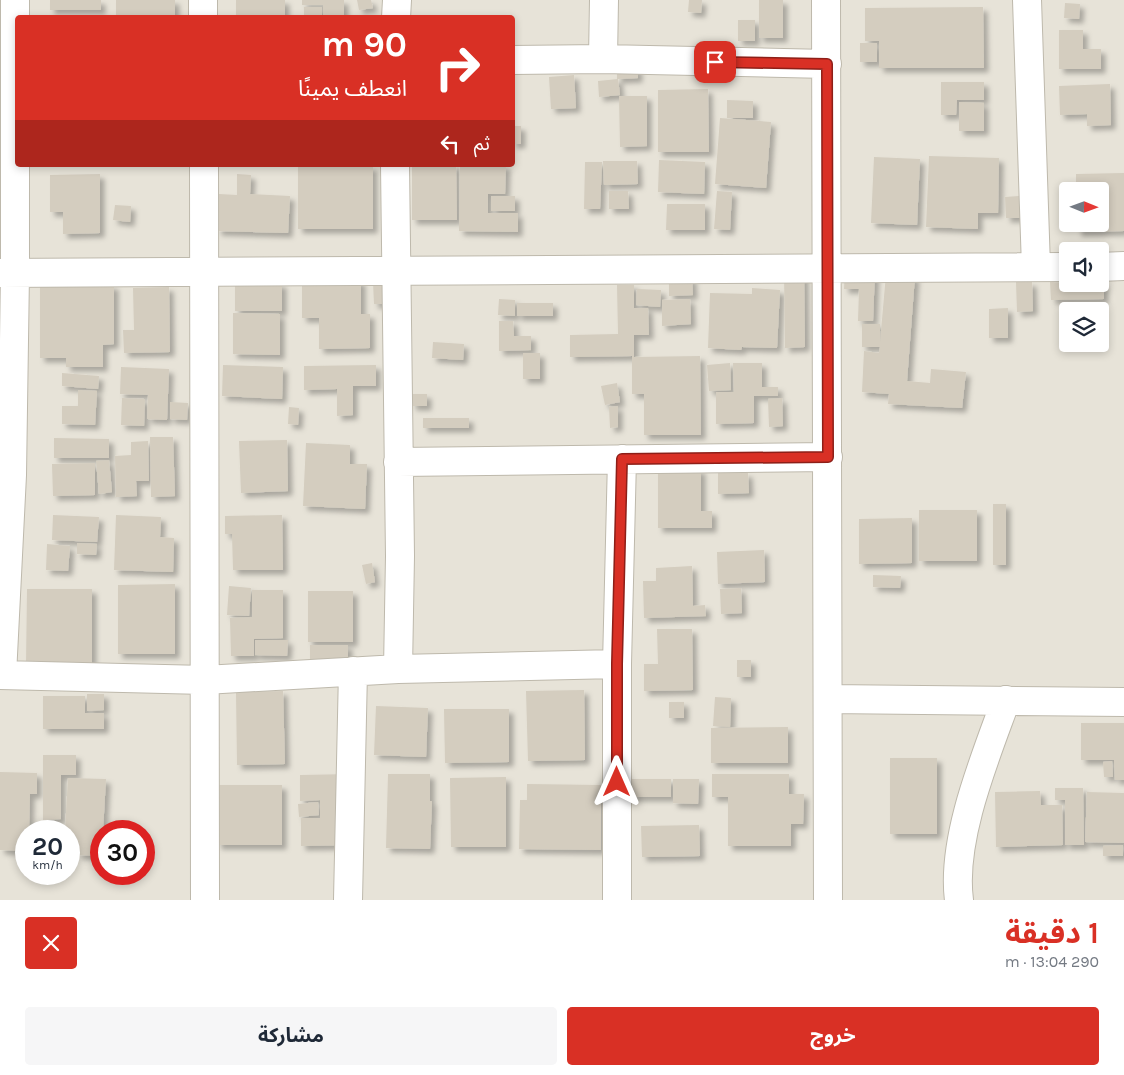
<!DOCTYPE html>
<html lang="ar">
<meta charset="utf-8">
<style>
:root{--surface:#fff;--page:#f6f6f7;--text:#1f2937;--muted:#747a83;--accent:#d93025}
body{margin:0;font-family:Karla,"Noto Sans Arabic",sans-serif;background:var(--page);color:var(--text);direction:rtl;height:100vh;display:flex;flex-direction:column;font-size:19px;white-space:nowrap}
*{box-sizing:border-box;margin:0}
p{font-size:16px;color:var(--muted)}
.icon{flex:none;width:28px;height:28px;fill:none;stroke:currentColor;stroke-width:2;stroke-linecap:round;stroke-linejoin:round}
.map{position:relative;height:900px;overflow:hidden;direction:ltr}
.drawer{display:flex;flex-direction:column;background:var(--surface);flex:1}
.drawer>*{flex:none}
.banner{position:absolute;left:15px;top:15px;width:500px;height:152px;border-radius:5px;box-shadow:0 2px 8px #0003;direction:rtl;background:#d93025;color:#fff;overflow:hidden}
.needle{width:32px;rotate:91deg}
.tools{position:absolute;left:1059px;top:182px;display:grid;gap:10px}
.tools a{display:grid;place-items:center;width:50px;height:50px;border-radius:5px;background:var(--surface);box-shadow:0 2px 8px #0003;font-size:25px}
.speed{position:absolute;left:15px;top:820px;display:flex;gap:10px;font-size:25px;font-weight:700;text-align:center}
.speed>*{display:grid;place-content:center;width:65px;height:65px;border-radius:50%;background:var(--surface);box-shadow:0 2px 8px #0003;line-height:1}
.speed small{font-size:12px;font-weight:400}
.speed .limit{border:8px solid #d22;background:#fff;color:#111}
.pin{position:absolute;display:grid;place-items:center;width:42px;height:42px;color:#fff;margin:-21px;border-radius:10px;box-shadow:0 2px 8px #0006}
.me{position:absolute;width:55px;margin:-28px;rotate:0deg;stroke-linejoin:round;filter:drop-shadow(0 0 4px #0008)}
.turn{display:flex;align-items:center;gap:18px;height:105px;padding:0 25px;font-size:22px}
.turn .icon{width:65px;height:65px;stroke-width:2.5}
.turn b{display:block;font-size:35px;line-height:42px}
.then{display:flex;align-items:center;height:48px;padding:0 25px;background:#0003;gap:10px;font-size:19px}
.round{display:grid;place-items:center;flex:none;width:52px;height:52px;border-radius:5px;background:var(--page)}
.headline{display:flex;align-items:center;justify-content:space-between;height:85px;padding:0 25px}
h1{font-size:30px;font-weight:700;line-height:38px;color:var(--accent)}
.primary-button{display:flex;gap:10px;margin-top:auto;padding:10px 25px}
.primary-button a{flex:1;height:58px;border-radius:5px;background:var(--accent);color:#fff;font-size:20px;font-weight:700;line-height:58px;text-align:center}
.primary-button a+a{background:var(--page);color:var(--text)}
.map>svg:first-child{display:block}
.residential{fill:#e7e3d8;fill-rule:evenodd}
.building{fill:#d4cdbf;filter:url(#shadow)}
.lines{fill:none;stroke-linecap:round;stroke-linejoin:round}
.minor-casing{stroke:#beb9ac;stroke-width:30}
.minor{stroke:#fff;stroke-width:28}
.route-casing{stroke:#8d1f18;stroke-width:12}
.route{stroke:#d93025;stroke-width:9}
</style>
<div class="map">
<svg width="1124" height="900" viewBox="0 0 1124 900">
<defs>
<filter id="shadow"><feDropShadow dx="4.5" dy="4.5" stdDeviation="2.5" flood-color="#0004"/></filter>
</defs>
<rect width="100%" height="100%" fill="#f3f1e9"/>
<path class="residential" d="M0,0h1124v900h-1124zM18,18h494v147h-494zM1068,191h32v33h-32zM1068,251h32v33h-32zM1068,311h32v33h-32zM26,831h43v43h-43zM101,831h43v43h-43z"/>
<path class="building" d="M50,0h51v10h-51z
M116,0h59v18h-59z
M236,0h49v18h-49z
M302,0h42v18h-21v-13h-21z
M357,0h14l2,8 -14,2z
M689,0h13l-1,13 -13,-1z
M759,0h24v38h-24z
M1065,3l15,1 -1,15 -15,-1z
M304,7h18v11h-18z
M983,7l1,61h-105v-27h-14v-33z
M738,20h17v21h-17z
M1059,30h24v19h18v20h-42z
M860,43h17v19h-17z
M617,68h21v10l-21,1z
M574,75l2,33 -25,1 -2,-32z
M618,79l2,16 -21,2 -1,-16z
M941,82h43v18h-27l-1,15h-15z
M1110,84l1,41 -24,1v-12l-27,1 -1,-29z
M708,89l1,63h-51v-62z
M619,96h28v50l-27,1z
M727,100l26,1v17h-26z
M959,102l25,1v28h-25z
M720,118l51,4 -5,66 -51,-4z
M512,126h9v18h-9z
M929,156l70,2 -1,55h-20v16l-52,-2z
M874,157l46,2 -3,66 -46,-2z
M659,160l46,2 -1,32 -46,-2z
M603,161h34l1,23 -34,1z
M585,162h17l-2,47h-16z
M412,165h44l1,55h-45z
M460,165h46l-1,29h-17v19h30v19l-59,-1z
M298,166h75v63h-75z
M1124,173v58l-47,1v-8h23v-33h-24v-17z
M100,174v59l-37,1v-22h-13v-37z
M237,174l14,1 -1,19 40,2 -2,37 -71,-2 2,-37 18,1z
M609,191h19l1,18h-20z
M717,191l15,1 -2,38 -16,-1z
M491,196h24v15h-24z
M1019,196l1,22h-14l-1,-21z
M667,204h38v26h-39z
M115,205l16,1 -1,16 -17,-2z
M804,270l1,77 -20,1 -1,-77z
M845,270l30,1 -2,50h-15l1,-32h-15z
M886,274l29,2 -8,105 23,2 1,-14 35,3 -4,36 -74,-4 1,-10 -27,-2 2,-41 15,2 1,-6h-18v-23h18v18z
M669,277h23l1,18 -24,1z
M302,280h59v34h9v34l-51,1v-31h-17z
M1100,281h4v18l-53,1 -1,-18 50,2z
M373,282h12l1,22h-12z
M1016,282h16l1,29 -16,1z
M235,283h47v28h-47z
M40,285h74v59l-11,1v22h-37v-9h-26z
M617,285h17v23h14l1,27h-15v22l66,-1 1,79h-57v-41h-12v-38l-62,1v-22l48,-1z
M169,287l1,65 -46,1 -1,-23h11l-1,-42z
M752,288l28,2 -3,58 -35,-1 -1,3 -33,-2 2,-55 42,1z
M637,289l24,1 -1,17 -24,-2z
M499,299l16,1v16l-17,-1z
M690,299l1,25 -29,2v-26z
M517,303h36v13h-36z
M1008,308v30h-19v-29z
M233,313l47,1v41l-47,-1z
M499,321h14l1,15h17v14l-32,1z
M433,342l31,2 -1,16 -31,-2z
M523,353h17v26h-17z
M730,363l1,27 -22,1 -2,-26z
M733,363h29v24h16v9h-24v27l-38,1v-32h18z
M223,365l60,2 -1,32 -60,-3z
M376,365v21h-23v29l-16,1v-27l-33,1v-24z
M121,367l48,2 -2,51 -20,-1 1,-24 -28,-1z
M62,373l37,3 -1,13 -36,-3z
M617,383l3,19 -15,3 -4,-19z
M78,390l19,1 -2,34 -33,-1v-18h16z
M411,394h16v12h-15z
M122,398l23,1 -1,27 -23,-1z
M782,398l1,28 -14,1 -1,-28z
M170,402l18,1 -1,17 -17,-1z
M618,406v21l-8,1 -1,-21z
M289,407l10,1 -1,17 -10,-1z
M423,418h46v10h-46z
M150,437h23l2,59 -24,1z
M54,438l55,1v19h-55z
M287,440l1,51 -47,2 -2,-52z
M148,441l1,40h-13l1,15 -21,1 -1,-41 16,-1v-13z
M306,443l44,2v19h17l-2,45 -62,-3z
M109,460l3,32 -13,2 -3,-33z
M95,463v32l-42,1 -1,-32z
M658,469h43v42h11v17h-54z
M718,473h30l1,20 -31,1z
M993,504h13v61h-13z
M919,510h58v51h-58z
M53,515l46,2 -2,25 -45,-2z
M116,515l45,2 -1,20 14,1 -1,34 -59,-2z
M282,515l1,55h-50l-1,-36h-7v-18z
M912,518v45l-53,1v-45z
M77,543l20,1 -1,11 -19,-1z
M47,544l23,2 -2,25 -22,-1z
M764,550l1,32 -47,2 -1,-32z
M372,563l3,19 -9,2 -4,-19z
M692,566l1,40 12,-1 1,11 -62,2 -1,-37h13v-13z
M873,575l28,1 -1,12 -27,-1z
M175,584v70h-57v-69z
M229,586l22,2 -2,28 -22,-1z
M741,588l1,25 -21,1 -1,-25z
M27,589h65v77l-66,-1z
M252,590h31v48l-29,1v17h-23l-1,-38 22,-1z
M308,591h45v51h-45z
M657,629h35l1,61 -49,1v-27h14z
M255,640h33l-1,16 -32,-1z
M310,645h38v14l-38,1z
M737,660h14v17h-14z
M584,690l1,70 -57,1 -2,-70z
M283,691l2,73 -48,1 -1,-73z
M87,694h17v16l-17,1z
M43,696h42v17h19v16h-61z
M715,697l16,1 -1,29 -17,-1z
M669,702h15v16h-15z
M376,706l52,2 -2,49 -52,-2z
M444,709h65v53l-64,1z
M1081,723h43v57h-9l-1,-20h-33z
M788,727v36h-77v-35z
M43,755h33v20h-15v44l-18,1z
M890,758h47v76h-47z
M1112,761l1,16h-9l-1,-15z
M0,772l37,1v21h-7l-1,37h-3v20l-26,-1z
M352,774l2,71 -53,1v-28h19v-18l-20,1v-26z
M388,774h42v27h2l-2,48 -44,-1z
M712,774h77v20h15l-1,30h-12v22h-63v-49h-16z
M506,777v70h-55l-1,-69z
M68,778l38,1 -3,52h-2v25l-24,-1 1,-10h-9v-14h-4z
M632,779h39v18h-39z
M673,779h26l-1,25 -25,-1z
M527,784l74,1v65l-82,-1 1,-49h7z
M217,785h65v60h-65z
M1055,788h28l1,57h-19v-45h-10z
M1040,791l1,14h21l1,40 -67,2 -1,-55z
M1087,792l37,1v50l-39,-1z
M318,802l1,13 -20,2 -1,-13z
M699,825l1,31 -58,1 -1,-31z
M1123,845v11h-20v-10z"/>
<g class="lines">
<g class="minor-casing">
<path id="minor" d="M203,0v18
M826,0l2,900
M1027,0l9,267
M396,18l1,-18
M603,59l1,-59
M512,60l91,-1 224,5
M204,165l1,735
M395,165l5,391 -2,113
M1100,267l24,-1
M0,273l1068,-6
M398,462l430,-5
M0,675l205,5 193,-11 219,-5
M2,675l10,-200 3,-202v-273
M828,699l296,3
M348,900l5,-229
M617,900v-236l5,-205
M959,900c-8,-61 26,-142 47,-200"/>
</g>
<use href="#minor" class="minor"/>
</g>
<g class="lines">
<g class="route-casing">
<path id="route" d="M617,782v-118l5,-205 206,-2 -1,-393 -112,-2"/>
</g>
<use href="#route" class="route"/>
</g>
</svg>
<div class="tools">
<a><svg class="needle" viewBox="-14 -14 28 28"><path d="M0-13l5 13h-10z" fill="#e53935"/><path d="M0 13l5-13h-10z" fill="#747a83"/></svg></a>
<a><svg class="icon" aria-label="sound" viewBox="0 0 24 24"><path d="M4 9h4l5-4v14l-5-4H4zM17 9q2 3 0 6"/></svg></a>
<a><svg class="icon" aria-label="layers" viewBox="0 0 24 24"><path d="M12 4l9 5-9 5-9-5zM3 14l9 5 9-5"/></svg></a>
</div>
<div class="speed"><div>20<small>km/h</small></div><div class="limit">30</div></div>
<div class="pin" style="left:715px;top:62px;background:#d93025"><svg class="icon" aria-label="arrive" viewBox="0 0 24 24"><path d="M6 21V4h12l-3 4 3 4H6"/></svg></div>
<svg class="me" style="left:617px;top:782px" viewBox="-20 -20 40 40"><path d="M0-17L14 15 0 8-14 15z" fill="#d93025" stroke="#fff" stroke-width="4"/></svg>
<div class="banner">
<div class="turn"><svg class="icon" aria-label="right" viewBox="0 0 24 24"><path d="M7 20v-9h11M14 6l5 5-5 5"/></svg><div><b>90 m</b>انعطف يمينًا</div></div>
<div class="then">ثم<svg class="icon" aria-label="left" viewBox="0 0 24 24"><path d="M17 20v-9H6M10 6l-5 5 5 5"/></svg></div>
</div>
</div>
<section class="drawer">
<div class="headline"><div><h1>1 دقيقة</h1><p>290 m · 13:04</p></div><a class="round" style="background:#d93025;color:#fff"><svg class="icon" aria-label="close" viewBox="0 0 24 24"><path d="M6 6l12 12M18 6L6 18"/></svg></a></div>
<div class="primary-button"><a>خروج</a><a>مشاركة</a></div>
</section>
